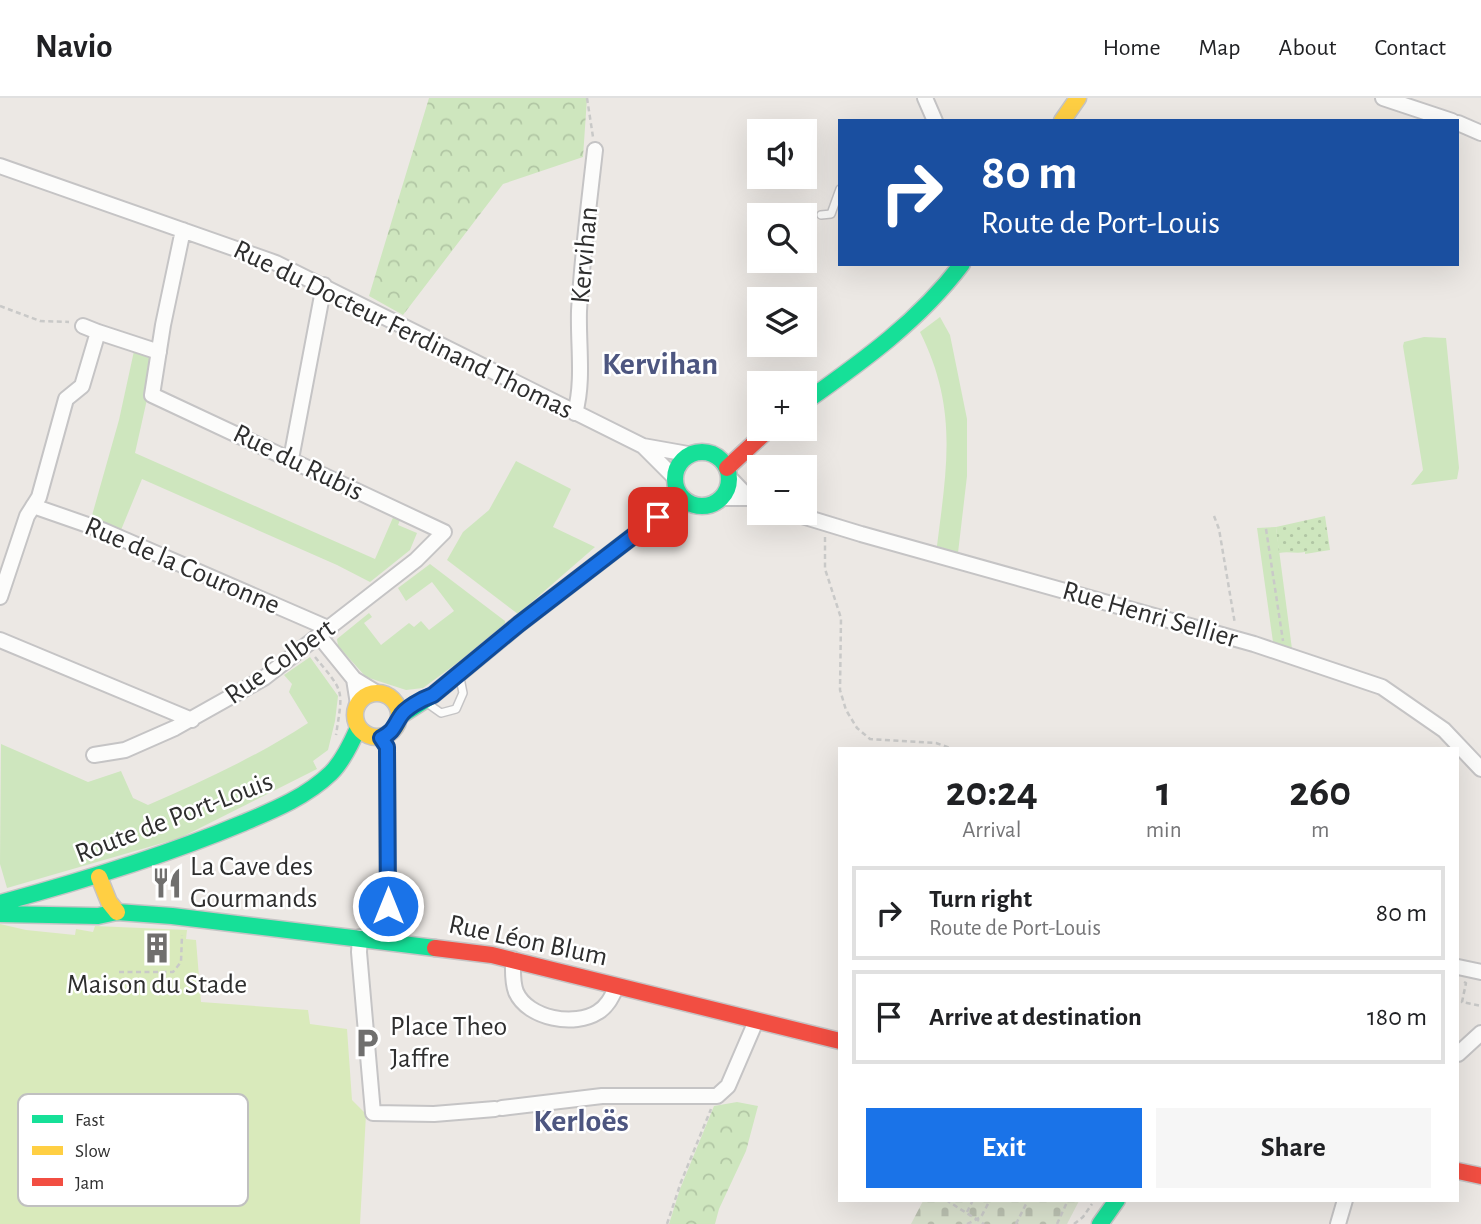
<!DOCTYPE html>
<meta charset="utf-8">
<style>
:root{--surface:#fff;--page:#f6f6f6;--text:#202124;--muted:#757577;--line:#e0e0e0;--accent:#1a73e8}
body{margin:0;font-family:"Alegreya Sans",sans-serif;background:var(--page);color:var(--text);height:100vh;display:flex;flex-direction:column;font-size:26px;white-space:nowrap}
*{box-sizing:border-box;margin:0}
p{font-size:23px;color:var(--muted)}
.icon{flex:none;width:38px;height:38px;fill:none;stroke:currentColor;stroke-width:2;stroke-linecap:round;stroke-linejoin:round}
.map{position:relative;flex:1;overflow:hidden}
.drawer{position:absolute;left:838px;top:649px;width:621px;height:455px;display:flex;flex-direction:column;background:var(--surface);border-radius:0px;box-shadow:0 7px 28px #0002}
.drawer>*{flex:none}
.guide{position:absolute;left:838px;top:21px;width:621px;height:147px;border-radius:0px;box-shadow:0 7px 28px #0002;background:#1a4fa0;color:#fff;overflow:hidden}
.fabs{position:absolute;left:747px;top:21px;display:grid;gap:14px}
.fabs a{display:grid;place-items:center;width:70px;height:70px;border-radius:0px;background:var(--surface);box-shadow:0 7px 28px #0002;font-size:35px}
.pin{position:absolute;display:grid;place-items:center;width:60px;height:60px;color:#fff;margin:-30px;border-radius:14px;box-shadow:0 4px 10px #0006}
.me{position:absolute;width:77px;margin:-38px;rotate:0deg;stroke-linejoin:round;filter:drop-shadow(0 0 5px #0008)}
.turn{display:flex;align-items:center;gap:24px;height:147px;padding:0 28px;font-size:32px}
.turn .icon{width:91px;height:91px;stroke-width:2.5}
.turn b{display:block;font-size:49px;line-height:60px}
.eta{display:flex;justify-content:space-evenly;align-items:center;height:119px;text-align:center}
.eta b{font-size:42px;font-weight:700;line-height:49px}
.button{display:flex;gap:14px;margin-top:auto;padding:14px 28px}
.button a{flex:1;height:80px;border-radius:0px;background:var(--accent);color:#fff;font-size:28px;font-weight:700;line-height:80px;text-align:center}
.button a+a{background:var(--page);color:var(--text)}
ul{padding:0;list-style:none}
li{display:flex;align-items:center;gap:21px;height:94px;margin:0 14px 10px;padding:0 14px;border:4px solid var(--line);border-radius:0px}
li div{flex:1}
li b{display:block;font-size:26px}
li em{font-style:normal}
header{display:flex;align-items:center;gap:42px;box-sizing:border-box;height:98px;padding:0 35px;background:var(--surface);border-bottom:2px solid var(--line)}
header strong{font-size:33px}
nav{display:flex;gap:38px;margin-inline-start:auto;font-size:24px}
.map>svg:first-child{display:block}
.grass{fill:#cee6be}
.forest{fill:url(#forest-crowns)}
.cemetery{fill:url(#cemetery-stones)}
.garden{fill:url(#garden-dots)}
.pitch{fill:#d9eabb}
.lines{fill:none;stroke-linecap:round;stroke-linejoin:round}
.lane-casing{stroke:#c5c4c5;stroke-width:10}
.street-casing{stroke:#c5c4c5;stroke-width:18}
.fast-casing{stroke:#c5c4c5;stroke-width:19}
.slow-casing{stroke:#c5c4c5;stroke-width:19}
.jam-casing{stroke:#c5c4c5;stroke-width:19}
.path{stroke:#c9c9c8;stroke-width:2.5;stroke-dasharray:5 3.5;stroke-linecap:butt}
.lane{stroke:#fcfcfb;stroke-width:7}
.street{stroke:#fcfcfb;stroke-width:14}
.fast{stroke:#16e098;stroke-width:16}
.slow{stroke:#ffcf43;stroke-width:16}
.jam{stroke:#f24e42;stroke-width:16}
.route-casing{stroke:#114b97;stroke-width:18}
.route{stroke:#1a73e8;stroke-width:12}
.labels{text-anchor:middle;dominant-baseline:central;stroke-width:5;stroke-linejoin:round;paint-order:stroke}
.street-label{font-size:28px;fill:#2e2e2e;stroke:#fff}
.poi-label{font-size:28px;fill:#2e2e2e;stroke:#fff;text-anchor:start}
.quarter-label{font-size:32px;font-weight:bold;fill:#4d5680;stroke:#fff}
.key{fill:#fff;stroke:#c0c0c0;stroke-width:2}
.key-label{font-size:19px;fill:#2e2e2e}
</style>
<header>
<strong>Navio</strong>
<nav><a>Home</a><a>Map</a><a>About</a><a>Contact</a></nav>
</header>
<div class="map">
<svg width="1481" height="1126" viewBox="0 0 1481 1126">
<defs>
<pattern id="forest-crowns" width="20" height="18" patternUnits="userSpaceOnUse" patternTransform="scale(1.75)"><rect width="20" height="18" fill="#cee6be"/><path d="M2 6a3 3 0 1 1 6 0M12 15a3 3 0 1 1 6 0" fill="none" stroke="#b1c6a4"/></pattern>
<pattern id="cemetery-stones" width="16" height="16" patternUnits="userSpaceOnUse" patternTransform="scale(1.75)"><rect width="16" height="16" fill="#d8e0cc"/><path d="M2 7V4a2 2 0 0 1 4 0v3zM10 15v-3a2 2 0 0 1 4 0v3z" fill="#bac0b0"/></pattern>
<pattern id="garden-dots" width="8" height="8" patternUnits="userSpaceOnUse" patternTransform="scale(1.75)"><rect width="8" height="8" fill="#cee6be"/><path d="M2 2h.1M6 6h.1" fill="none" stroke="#b1c6a4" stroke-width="1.8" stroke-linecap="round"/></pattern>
</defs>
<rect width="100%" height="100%" fill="#ece8e4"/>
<path class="grass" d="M940,219l10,18 17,84v57l-9,77 -21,-7c10,-80 21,-138 -17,-214z
M1424,239l22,1 13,130 -2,11 -46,6 12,-15 -20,-124 1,-4z
M134,253l15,4 5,13 -19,85 240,106 20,-46 7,2 -4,10 19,8 -7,17 -40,32 -33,-17 -195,-86 -21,51 -30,-11 28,-99z
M516,363l55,28 -18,38 42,20 -77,67 -71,-54 16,-28 26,-22z
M1276,429l16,122 -19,-7 -16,-114z
M430,466l75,57v7l-82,60 -17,2 -40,-13 -28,-31 -1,-7 32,-26 3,4 -8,6 17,22 28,-22 5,4 7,-6 8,9 25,-19 -22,-29 -26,19 -8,-13z
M310,559l28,39 -3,25 -7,29 -15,11 4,8 -137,69 -173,50 -7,-24 1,-120 87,38 33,-11 12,27 15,7c55,-24 110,-49 160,-82l-19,-31 3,-8 -8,-9z"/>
<path class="forest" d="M429,0h158l-4,59 -80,27 -100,131 -34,-19z
M737,1004l21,4 -12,45 -27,58 -4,15h-46l11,-35 34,-83z"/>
<path class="cemetery" d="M923,1103v-1l156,1 -12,23h-156z"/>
<path class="garden" d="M1325,418l5,34 -25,4v-2c-9,2 -16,-1 -26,1l-3,-26z"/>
<path class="pitch" d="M0,826l26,6 49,5 1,-6 17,3 2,-6 92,4 -1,9 10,1 5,62 107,8 2,14 37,5 5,71 14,14 -6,110h-360z"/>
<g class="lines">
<g class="lane-casing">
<path id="lane" d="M821,117l10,-1 9,-25
M424,603l17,12 15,-4 7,-16 -3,-15"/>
</g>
<g class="street-casing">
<path id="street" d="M925,0l10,23
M1383,0l69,23
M1458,25l23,10
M0,68l276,97 367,183 45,8
M83,228l15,6
M575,315c9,-32 3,-68 4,-102 3,-54 10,-107 16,-161
M643,348l31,31
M291,361l33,-174
M729,379l20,21
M721,400h28l11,4
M33,408l69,24 228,99
M792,415l69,21 393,110 128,43 62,43 37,39
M0,499l27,-81 12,-19 27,-98 16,-13 16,-54 61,20
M320,539l34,42 23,14
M0,542l192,80
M354,581l4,25
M381,640l6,9 1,194
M94,657l31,-5 50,-22 89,-50 152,-118 28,-28 -292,-137 11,-70 20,-95
M360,839l-1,15 14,161 61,1 61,-5
M513,861c0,11 -1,23 3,33 12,27 59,35 82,20 10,-6 14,-16 19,-26
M1458,869l23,5
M1458,956l23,-21
M502,1010l100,-12h115l11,-10 28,-65
M1338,1126l7,-24"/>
</g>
<g class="fast-casing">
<path id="fast" d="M805,304c58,-41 114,-81 157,-138
M675 381a27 27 0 1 1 54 0a27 27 0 1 1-54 0Z
M400,618l33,-21 86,-71 139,-107 30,-14
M0,805c82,-22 164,-47 243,-80 31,-13 63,-26 88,-50 12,-12 20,-29 27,-45
M0,816l98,2 19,-4 55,4 263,32
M1100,1126l17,-24"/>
</g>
<g class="slow-casing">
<path id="slow" d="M1062,23l16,-23
M355 617a22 22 0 1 1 44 0a22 22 0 1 1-44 0Z
M99,779l10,25 8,10"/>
</g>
<g class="jam-casing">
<path id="jam" d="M727,370l42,-39
M435,850l57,7 348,86
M1458,1073l23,5"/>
</g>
<path class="path" d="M587,0l6,39
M0,208l40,15 29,1
M1214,418l5,13 16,95
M1266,431l17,112
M825,439v32l16,49 -1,72 6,20 11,18 13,11 66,4 17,6
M315,559c30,36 28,32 21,78
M119,874h54l8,-10 1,-27
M1464,884l2,1 -4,19 19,4
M543,1019l1,14
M946,1102l38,24
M967,1114l6,-12
M667,1126l14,-42 30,-73
M967,1126l14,-7 9,-17
M1016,1126l12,-24
M1057,1126l11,-24
M1074,1126l9,-7 9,-13"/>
<use href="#lane" class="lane"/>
<use href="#street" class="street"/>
<use href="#fast" class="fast"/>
<use href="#slow" class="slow"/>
<use href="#jam" class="jam"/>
</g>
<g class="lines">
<g class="route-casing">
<path id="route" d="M388,808l-1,-159 -6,-9c12,-6 12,-10 19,-21 5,-9 22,-18 33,-22l86,-71 139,-107"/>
</g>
<use href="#route" class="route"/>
</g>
<defs>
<g id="restaurant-bare" transform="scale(2.415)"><path d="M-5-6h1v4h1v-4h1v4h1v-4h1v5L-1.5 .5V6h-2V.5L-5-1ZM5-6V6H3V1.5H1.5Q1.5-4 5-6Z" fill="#706f6e" stroke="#fff" stroke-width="2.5" paint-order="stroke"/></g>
<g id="building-bare" transform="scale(2.415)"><path d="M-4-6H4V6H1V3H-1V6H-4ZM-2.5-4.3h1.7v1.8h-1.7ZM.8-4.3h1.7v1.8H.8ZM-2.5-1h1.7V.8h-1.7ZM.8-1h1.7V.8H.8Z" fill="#706f6e" stroke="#fff" stroke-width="2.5" paint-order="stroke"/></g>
<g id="parking-bare" transform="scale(2.415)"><path d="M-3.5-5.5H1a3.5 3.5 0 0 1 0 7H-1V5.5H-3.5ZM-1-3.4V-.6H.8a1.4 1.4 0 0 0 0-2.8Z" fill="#706f6e" stroke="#fff" stroke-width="2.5" paint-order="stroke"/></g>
</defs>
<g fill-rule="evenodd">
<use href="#restaurant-bare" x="167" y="785"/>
<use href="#building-bare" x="157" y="850"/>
<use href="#parking-bare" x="367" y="945"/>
</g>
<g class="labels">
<g class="street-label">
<text transform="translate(585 157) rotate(-85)">Kervihan</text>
<text transform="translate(403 232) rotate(26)">Rue du Docteur Ferdinand Thomas</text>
<text transform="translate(298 365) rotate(26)">Rue du Rubis</text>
<text transform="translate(182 468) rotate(23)">Rue de la Couronne</text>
<text transform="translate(1150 517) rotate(16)">Rue Henri Sellier</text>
<text transform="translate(280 564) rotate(-35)">Rue Colbert</text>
<text transform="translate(174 720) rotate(-21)">Route de Port-Louis</text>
<text transform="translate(528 843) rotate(12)">Rue Léon Blum</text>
</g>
<g class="poi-label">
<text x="190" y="769">La Cave des<tspan x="190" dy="32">Gourmands</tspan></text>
<text x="157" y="887" text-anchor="middle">Maison du Stade</text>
<text x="390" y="929">Place Theo<tspan x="390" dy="32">Jaffre</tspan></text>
</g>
<g class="quarter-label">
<text x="660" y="266">Kervihan</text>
<text x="581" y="1023">Kerloës</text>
</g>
</g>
<rect x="18" y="996" width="230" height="112" rx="10" class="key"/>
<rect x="32" y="1017" width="31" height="8" fill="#16e098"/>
<rect x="32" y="1048" width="31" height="9" fill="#ffcf43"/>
<rect x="32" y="1080" width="31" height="8" fill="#f24e42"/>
<g class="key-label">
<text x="75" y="1028">Fast</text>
<text x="75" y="1059">Slow</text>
<text x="75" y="1091">Jam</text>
</g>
</svg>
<div class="fabs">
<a><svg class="icon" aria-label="sound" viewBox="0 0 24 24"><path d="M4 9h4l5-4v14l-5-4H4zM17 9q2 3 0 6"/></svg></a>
<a><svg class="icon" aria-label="search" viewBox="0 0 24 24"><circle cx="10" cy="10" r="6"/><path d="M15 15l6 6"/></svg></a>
<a><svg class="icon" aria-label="layers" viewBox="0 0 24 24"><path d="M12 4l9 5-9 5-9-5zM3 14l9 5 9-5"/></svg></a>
<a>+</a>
<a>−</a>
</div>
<div class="pin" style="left:658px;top:419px;background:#d93025"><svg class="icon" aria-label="arrive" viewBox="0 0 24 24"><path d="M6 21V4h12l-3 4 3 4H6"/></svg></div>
<svg class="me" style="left:388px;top:808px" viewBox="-20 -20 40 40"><circle r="17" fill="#1a73e8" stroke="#fff" stroke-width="3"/><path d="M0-11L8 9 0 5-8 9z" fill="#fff"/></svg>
<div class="guide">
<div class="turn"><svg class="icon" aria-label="right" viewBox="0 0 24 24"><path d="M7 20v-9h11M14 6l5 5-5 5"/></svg><div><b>80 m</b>Route de Port-Louis</div></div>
</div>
<section class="drawer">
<div class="eta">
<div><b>20:24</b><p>Arrival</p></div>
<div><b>1</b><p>min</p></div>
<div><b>260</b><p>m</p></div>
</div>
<ul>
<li><svg class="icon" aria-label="right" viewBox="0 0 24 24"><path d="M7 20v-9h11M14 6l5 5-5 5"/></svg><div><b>Turn right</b><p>Route de Port-Louis</p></div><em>80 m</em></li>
<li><svg class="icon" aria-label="arrive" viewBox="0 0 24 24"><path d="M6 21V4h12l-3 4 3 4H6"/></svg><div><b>Arrive at destination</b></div><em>180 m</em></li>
</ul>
<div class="button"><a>Exit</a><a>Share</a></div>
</section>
</div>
